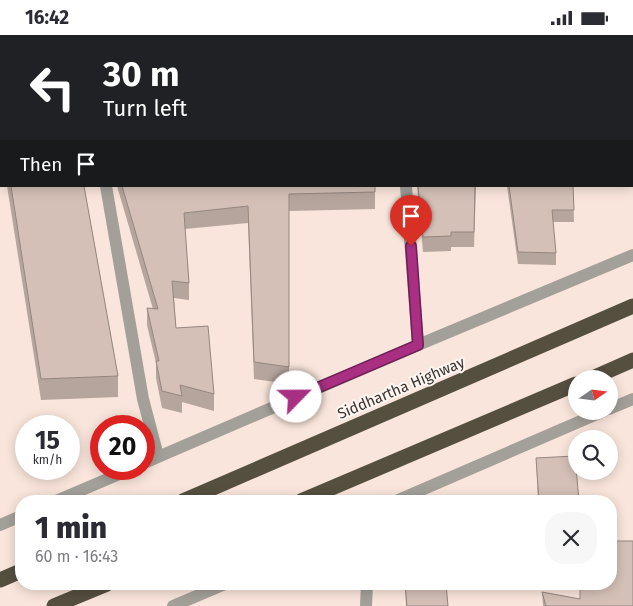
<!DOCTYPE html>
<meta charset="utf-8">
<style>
:root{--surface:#fff;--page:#f7f7f7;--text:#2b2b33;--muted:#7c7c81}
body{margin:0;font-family:"Fira Sans",sans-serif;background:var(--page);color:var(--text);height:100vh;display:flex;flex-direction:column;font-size:19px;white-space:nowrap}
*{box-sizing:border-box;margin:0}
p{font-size:16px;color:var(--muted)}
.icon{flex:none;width:28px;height:28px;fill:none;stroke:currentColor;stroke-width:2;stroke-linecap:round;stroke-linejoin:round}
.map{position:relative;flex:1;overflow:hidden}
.sheet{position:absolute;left:15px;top:460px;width:602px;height:95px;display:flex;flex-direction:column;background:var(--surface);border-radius:20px;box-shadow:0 2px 12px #0003}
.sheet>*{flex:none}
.banner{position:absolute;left:0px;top:0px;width:634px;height:152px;box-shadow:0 2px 12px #0003;background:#202124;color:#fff;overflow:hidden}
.needle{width:32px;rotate:76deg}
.controls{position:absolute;left:568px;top:335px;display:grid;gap:10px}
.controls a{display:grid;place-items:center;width:50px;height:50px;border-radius:50%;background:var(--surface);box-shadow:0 2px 12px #0003;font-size:25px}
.speed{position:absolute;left:15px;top:380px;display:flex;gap:10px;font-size:25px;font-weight:700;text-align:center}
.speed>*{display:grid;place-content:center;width:65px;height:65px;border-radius:50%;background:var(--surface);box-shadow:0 2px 12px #0003;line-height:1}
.speed small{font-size:12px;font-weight:400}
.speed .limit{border:8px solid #d22;background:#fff;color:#111}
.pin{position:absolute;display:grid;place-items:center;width:42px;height:42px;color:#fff;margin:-51px -21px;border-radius:50% 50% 50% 0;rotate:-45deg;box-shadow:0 0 5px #0007}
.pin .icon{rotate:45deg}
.me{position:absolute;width:55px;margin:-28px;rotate:67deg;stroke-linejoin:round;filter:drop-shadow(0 0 4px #0008)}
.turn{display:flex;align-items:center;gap:18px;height:105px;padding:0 20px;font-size:22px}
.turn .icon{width:65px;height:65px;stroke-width:2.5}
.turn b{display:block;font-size:35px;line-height:42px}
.then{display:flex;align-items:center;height:48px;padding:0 20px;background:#0003;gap:10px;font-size:19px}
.round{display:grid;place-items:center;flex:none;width:52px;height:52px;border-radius:20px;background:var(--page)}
.summary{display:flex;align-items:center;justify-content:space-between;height:85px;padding:0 20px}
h1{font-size:30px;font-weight:800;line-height:38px}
.status{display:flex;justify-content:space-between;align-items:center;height:35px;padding:0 25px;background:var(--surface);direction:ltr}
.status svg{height:14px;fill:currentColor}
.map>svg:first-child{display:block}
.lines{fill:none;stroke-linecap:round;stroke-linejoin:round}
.lane{stroke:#a3a099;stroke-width:12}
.street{stroke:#a3a099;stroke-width:12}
.highway{stroke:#544f3f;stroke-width:15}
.wall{fill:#b6a59d}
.building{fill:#d4c0b7;stroke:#948680}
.route-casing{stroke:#6e1f55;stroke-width:12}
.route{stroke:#a92f83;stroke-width:9}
.labels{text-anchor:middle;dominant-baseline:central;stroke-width:4;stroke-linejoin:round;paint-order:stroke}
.street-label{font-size:15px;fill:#3c3430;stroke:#fdf5f1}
</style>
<div class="status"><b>16:42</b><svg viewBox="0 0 49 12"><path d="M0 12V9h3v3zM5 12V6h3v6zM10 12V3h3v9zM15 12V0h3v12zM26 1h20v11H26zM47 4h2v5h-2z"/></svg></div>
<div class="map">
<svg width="633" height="571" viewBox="0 0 633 571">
<rect width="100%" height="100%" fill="#f9e5db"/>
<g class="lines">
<path class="lane" d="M91,0v1
M395,0v1
M106,151l37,213 15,57
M406,151l12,159
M609,374l24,-10
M144,428l274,-118 215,-90
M56,466l75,-32
M396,466l208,-90
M0,490l21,-9
M173,571l52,-22"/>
<path class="street" d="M366,571l1,-22"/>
<path class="highway" d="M590,344l43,-19
M183,466l450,-195
M301,466l275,-117
M0,545l21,-9
M54,571l53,-22"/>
</g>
<path class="wall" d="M0,56h1v57l-1,-8z
M7,151h77l34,190v21l-77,3z
M117,151h258v23l-86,2v173l-35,-5 -6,-156 -63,6 4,54v17l-15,-2 2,30 38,66v17l-32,-9v11l-20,-5 -6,-30v-15l-9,-38v-17l6,1z
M417,151h59l-2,61h-23v4l-28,1z
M507,151h66l1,36h-21l3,31v12l-38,-1z
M536,423l43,43h-41z
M405,549h41l2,22h-42z
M542,557l38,7 53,7h-90z"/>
<path class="building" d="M220,0h76v1h-76z
M307,0h63v1h-63z
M574,0h22l8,1h-30z
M0,56h1v36l-1,-8z
M11,151h73l34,190 -77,3z
M122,151h253v6l-86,2v173l-35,-5 -6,-156 -64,7 5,70 -17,-2 4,47 32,-2 6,68 -34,-9 2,11 -20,-5 -6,-30h3l-12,-53 11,1z
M418,151h57l-1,46h-23v4l-28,1z
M509,151h64l1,24h-22l4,43 -38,-1z
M575,421l4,45h-40l-3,-43z
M611,506h22v65h-87l-4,-14 38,7v-15h31z
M405,549h41l2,22h-41z"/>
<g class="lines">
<g class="route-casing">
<path id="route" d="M296,362l122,-52 -7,-99"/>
</g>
<use href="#route" class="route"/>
</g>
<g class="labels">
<g class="street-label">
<text transform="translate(401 353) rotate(-23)">Siddhartha Highway</text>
</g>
</g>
</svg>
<div class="controls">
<a><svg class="needle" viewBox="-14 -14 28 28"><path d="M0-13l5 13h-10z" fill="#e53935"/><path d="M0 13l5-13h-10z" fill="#7c7c81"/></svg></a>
<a><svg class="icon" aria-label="search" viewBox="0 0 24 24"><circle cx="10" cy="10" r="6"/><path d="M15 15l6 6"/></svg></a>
</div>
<div class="speed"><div>15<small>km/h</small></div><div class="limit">20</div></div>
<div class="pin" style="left:411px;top:211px;background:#d93025"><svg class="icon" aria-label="arrive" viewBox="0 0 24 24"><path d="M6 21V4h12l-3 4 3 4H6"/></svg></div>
<svg class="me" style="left:296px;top:362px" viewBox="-20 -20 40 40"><circle r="19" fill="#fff"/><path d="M0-13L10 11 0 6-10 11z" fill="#a92f83"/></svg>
<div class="banner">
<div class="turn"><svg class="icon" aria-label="left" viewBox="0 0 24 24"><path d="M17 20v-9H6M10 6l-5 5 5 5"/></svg><div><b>30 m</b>Turn left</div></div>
<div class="then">Then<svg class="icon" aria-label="arrive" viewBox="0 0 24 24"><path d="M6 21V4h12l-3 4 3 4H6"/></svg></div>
</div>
<section class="sheet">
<div class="summary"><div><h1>1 min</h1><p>60 m · 16:43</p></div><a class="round"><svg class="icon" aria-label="close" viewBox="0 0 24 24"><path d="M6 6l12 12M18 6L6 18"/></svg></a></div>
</section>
</div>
